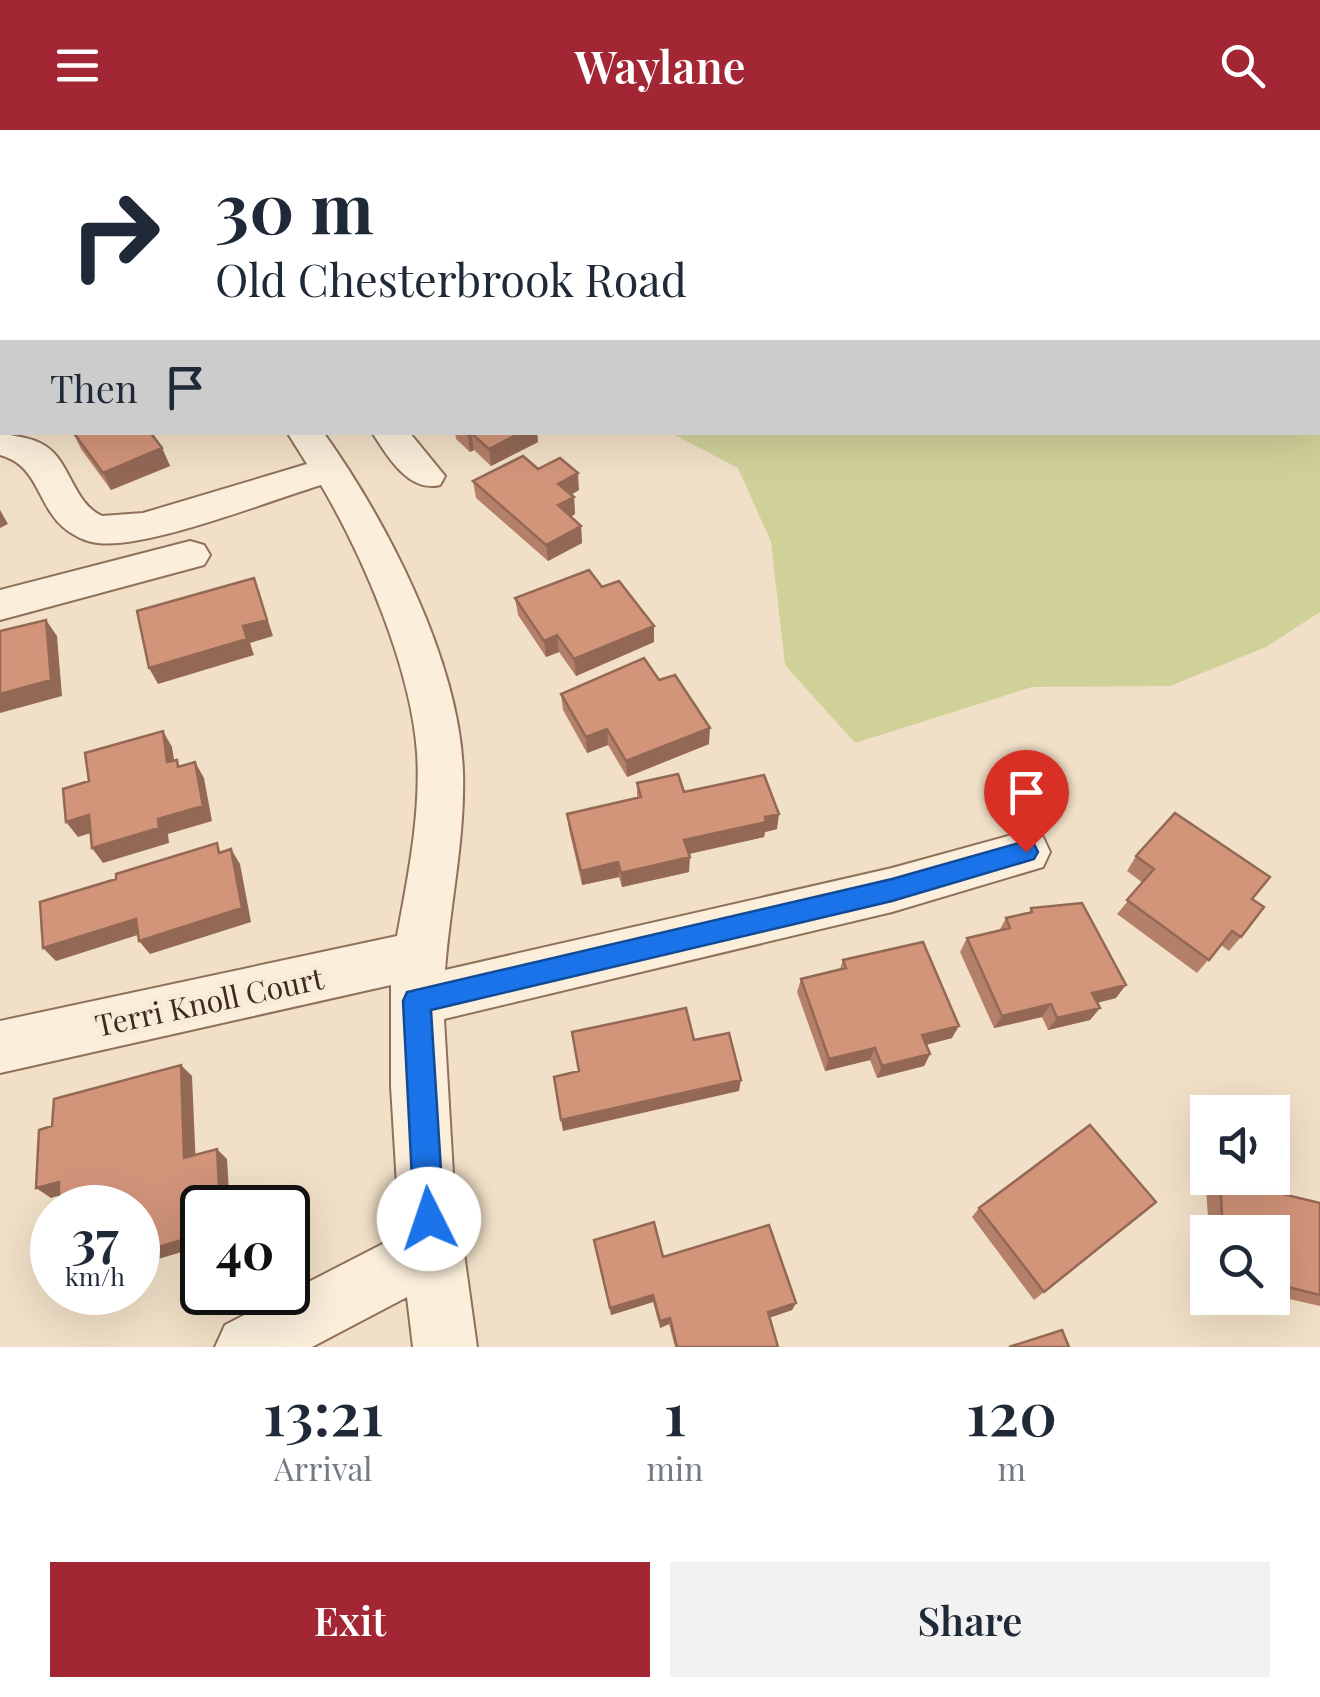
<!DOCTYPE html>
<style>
:root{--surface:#fff;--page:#f2f2f3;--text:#1f2937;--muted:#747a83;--accent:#a22634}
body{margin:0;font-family:"Playfair Display",serif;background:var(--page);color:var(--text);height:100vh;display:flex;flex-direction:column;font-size:38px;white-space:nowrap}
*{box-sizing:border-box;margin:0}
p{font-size:32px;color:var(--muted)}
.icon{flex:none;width:55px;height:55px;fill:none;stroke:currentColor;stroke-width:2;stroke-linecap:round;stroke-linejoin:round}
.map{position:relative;height:1217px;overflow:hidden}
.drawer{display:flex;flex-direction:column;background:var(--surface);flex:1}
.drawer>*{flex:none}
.guide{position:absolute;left:0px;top:0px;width:1320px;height:305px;box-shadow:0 10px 40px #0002;background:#fff;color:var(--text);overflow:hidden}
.controls{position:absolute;left:1190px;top:965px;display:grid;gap:20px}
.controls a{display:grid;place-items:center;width:100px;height:100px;border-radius:0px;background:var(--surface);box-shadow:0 10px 40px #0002;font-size:50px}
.speed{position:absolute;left:30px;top:1055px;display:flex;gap:20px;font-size:50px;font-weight:700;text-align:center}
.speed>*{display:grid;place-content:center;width:130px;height:130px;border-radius:50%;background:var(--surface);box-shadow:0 10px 40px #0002;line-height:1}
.speed small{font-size:25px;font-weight:400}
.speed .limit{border:5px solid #111;border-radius:15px;background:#fff;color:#111}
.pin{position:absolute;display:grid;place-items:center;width:85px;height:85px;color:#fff;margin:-102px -42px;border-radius:50% 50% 50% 0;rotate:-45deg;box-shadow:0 0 10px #0007}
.pin .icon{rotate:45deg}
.me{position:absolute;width:110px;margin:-55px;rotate:356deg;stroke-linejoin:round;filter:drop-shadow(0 0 8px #0008)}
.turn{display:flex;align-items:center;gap:35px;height:210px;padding:0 50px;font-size:45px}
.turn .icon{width:130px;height:130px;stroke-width:2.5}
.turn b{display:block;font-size:70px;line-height:85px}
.then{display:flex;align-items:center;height:95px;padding:0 50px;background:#0003;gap:20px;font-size:38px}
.eta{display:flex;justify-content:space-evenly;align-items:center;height:170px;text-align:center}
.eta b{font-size:60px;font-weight:600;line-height:70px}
.button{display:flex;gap:20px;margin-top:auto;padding:20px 50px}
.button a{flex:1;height:115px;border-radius:0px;background:var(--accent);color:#fff;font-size:40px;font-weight:600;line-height:115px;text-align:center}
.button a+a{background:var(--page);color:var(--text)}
header{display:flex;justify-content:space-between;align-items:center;height:130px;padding:0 50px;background:var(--accent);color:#fff;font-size:45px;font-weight:600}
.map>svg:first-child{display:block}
.green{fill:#d0d199}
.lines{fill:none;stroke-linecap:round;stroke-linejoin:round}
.stream{fill:#6e9486;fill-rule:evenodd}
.minor-casing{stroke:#8f705a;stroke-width:4}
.minor{fill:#fbeedb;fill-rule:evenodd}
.wall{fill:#b58069}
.shaded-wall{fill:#936855}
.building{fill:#d2957a;stroke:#936855;stroke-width:2.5}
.route{fill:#1a73e8;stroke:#114b97;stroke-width:2.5}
.labels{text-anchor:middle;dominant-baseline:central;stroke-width:10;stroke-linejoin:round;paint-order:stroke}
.street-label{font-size:30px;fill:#3e2b1f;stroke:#f8ebd7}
</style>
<header><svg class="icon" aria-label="menu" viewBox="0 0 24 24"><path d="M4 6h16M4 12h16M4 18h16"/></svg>Waylane<svg class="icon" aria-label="search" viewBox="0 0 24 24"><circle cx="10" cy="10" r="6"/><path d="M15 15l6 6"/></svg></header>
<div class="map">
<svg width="1320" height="1217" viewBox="0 0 1320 1217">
<rect width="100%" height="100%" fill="#f1e0c7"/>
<path class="green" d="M1189,0h131v482l-54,35 -96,39 -138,1 -177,56 -70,-78 -14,-123 -33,-74 -67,-35 647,-1v-300h-131z"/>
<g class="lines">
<path class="stream" d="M0,45h2v4h-2z
M1320,142v7h-2v-6z"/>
<g class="minor-casing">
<path id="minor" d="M0,156h2v18h-2z
M287,302h36c63,88 137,229 140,341 2,66 -13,131 -18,197l447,-102 134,-37 17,6 7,15 -7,15 -151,45 -448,107 9,155 24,173h-64l-6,-50 -95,50h-97l10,-22 175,-90 -9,-149v-101l-391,88v-52l397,-85c11,-60 24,-122 20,-184 -6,-84 -54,-196 -96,-267 -53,16 -173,64 -223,58 -12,-1 -26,-8 -35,-16 -26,-23 -25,-62 -63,-72v-22c13,3 28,4 40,10 30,13 31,59 62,73l41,-3 164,-49z
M372,302h37l36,44 -5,9c-31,8 -53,-29 -68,-53z
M190,411l14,4 6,10 -6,10 -204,55v-30z"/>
</g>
<use href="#minor" class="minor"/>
</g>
<path class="wall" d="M490,0h75l-74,1z
M1084,0h50l-2,2h-48z
M73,302l89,16 8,18 -59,24 -30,-41z
M455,302h82l1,10 -47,24 -17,-16 -4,2 -14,-13z
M538,339l41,21 -8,5 3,2 1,17 -4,3 10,9 1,17 -34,18 -72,-63 -3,-17z
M602,457l52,39v16l-78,34 -17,-24 -13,5 -28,-42 -3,-17z
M659,550l50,64 -82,33 -19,-32 -21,8 -24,-43 -2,-16z
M637,653l47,9 93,37 -12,3 -1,5 -75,17v18l-67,15 -3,-10 -37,8 -13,-56 -2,-15 70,-16z
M1136,726l116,43 -11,38 -12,14 -8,-6 -24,28 -80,-59 26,-31 -16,-12z
M1031,778l85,90 -19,5 3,5 -10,12 -42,10 -6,-13 -48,11 -34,-76 7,-14 32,-7 7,-13 22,-4z
M843,830l109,78 -26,7 4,9 -6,12 -47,12 -7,-18 -45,11 -28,-79 4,-13 39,-10z
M1220,1049l100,24v103l-48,-11v-63h-63l-3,-43z
M979,1078l65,84 -10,8 -62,-83z
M594,1110l69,17 133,46 -4,7 -23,8 9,29h-103l-6,-23 -9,4 -7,-26 -42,13z"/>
<path class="shaded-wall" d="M16,0h67v2h-65z
M522,302h15l1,10 -47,24 -2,-17z
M471,303l3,17 -4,2 -2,-17z
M162,318l8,18 -59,24 -8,-17z
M578,343l1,17 -19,11 -2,-17z
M574,367l1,17 -15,8 -2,-17z
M0,380l8,14 -8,4z
M581,396l1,17 -34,18 -2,-16z
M254,448l19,58 -23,7 4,12 -96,29 -9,-16 94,-42z
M46,490l11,16 5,60 -62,17v-19z
M654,496v16l-78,34 -2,-17z
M557,505l2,17 -13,5 -2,-16z
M710,598l-1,16 -82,33 -1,-16z
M607,599l1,16 -21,8 -1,-16z
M163,601l9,16 5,31 -10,-16z
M195,632l9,16 8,43 -44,13 1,9 -66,20 -11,-15 66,-29z
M779,684l-2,15 -12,3 -1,5 -80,18v-15z
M89,685l11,15 -22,7 -12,-15z
M231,719l9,15 11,58 -101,32 -11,-13z
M690,727l-1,15 -67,15 -1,-14z
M618,732l1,15 -37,8 -1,-14z
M136,789l11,13 -91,29 -13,-13z
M1126,855l-10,13 -33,8 9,-13z
M1051,874l-9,13 -48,11 8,-12z
M1100,878l-10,12 -42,10 9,-12z
M959,896l-7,12 -36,9 6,-12z
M875,918l-5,12 -45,11 4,-12z
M930,924l-6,12 -47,12 5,-12z
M181,935l11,11 4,92 -12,-10z
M741,950l-2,11 -176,40 -2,-11z
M217,1019l10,10 3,49h-10z
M59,1052l15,9 -23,7 -15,-10z
M202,1104v12l-64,19v-12z
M653,1165v7l-42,13 -1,-7z
M796,1173l-4,7 -27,9 3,-7z
M670,1188l-1,6 -9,4v-7z"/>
<path class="building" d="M73,302h77l12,16 -59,25z
M465,302h57l-33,17 -18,-16 -3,2z
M523,326l15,13 22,-11 18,15 -20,11 16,13 -16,8 23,21 -35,19 -73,-64z
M589,440l13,17 17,-6 35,45 -80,33 -17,-24 -13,6 -29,-43z
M254,448l13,42 -24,6 4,13 -98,29 -12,-57z
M46,490l5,60 -51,14v-63z
M644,528l15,22 16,-5 35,53 -84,33 -19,-32 -21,8 -25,-43z
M163,601l4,31 10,-2 1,7 17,-5 8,44 -45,13 1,9 -67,20 -3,-33 -23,7 -3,-33 26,-8 -4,-28z
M678,644l6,18 80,-17 15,39 -14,3 1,5 -82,18 6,17 -69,16 -3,-11 -37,9 -14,-57 74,-17 -4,-14z
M1175,683l95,64 -18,22 12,8 -23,30 -9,-6 -23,29 -82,-60 27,-31 -18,-13z
M217,713l2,10 12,-4 11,59 -103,33 -3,-22 -93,29 -3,-46 76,-23v-5z
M1082,773l44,82 -34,8 8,15 -43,10 -6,-14 -49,12 -35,-78 43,-10 -4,-10 26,-6 -1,-4z
M923,812l36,84 -37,9 8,19 -48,12 -7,-18 -46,11 -28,-80 45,-11 -3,-8z
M686,878l8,32 35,-7 12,47 -180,40 -7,-43 25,-6 -7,-39z
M181,935l3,93 33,-9 3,59h-18v26l-64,19v-45h-79v-26l-23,6 3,-58 13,-4 2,-27z
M1090,995l66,77 -112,90 -65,-84z
M1220,1049l100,24v92l-48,-12v-51h-49z
M654,1092l9,35 106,-32 27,78 -28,9 10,35h-101l-7,-29 -10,3 -7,-26 -43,13 -16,-68z
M1062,1200l7,17h-60z"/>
<path class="route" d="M1026,711l8,3 4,8 -4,7 -142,42 -461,109 13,209 -5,10 -10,5 -11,-5 -4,-10 -11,-218 4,-9 485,-113z"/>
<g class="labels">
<g class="street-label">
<text transform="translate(209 871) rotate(-12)">Terri Knoll Court</text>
</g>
</g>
</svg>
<div class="controls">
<a><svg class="icon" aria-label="sound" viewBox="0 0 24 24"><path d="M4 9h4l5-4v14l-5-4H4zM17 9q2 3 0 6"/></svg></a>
<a><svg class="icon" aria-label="search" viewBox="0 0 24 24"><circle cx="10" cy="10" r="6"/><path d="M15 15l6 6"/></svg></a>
</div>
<div class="speed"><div>37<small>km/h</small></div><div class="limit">40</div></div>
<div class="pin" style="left:1026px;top:722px;background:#d93025"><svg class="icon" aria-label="arrive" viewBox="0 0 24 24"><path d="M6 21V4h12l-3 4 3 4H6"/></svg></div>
<svg class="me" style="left:429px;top:1089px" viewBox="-20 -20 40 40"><circle r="19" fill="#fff"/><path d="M0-13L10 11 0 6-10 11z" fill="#1a73e8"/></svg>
<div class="guide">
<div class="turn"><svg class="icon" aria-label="right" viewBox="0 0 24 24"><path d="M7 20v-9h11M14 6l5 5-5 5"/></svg><div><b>30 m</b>Old Chesterbrook Road</div></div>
<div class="then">Then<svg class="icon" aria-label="arrive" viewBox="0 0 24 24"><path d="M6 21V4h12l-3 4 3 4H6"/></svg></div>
</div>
</div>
<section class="drawer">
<div class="eta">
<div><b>13:21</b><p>Arrival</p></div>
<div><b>1</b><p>min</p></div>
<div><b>120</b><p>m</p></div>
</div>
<div class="button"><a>Exit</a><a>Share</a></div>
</section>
